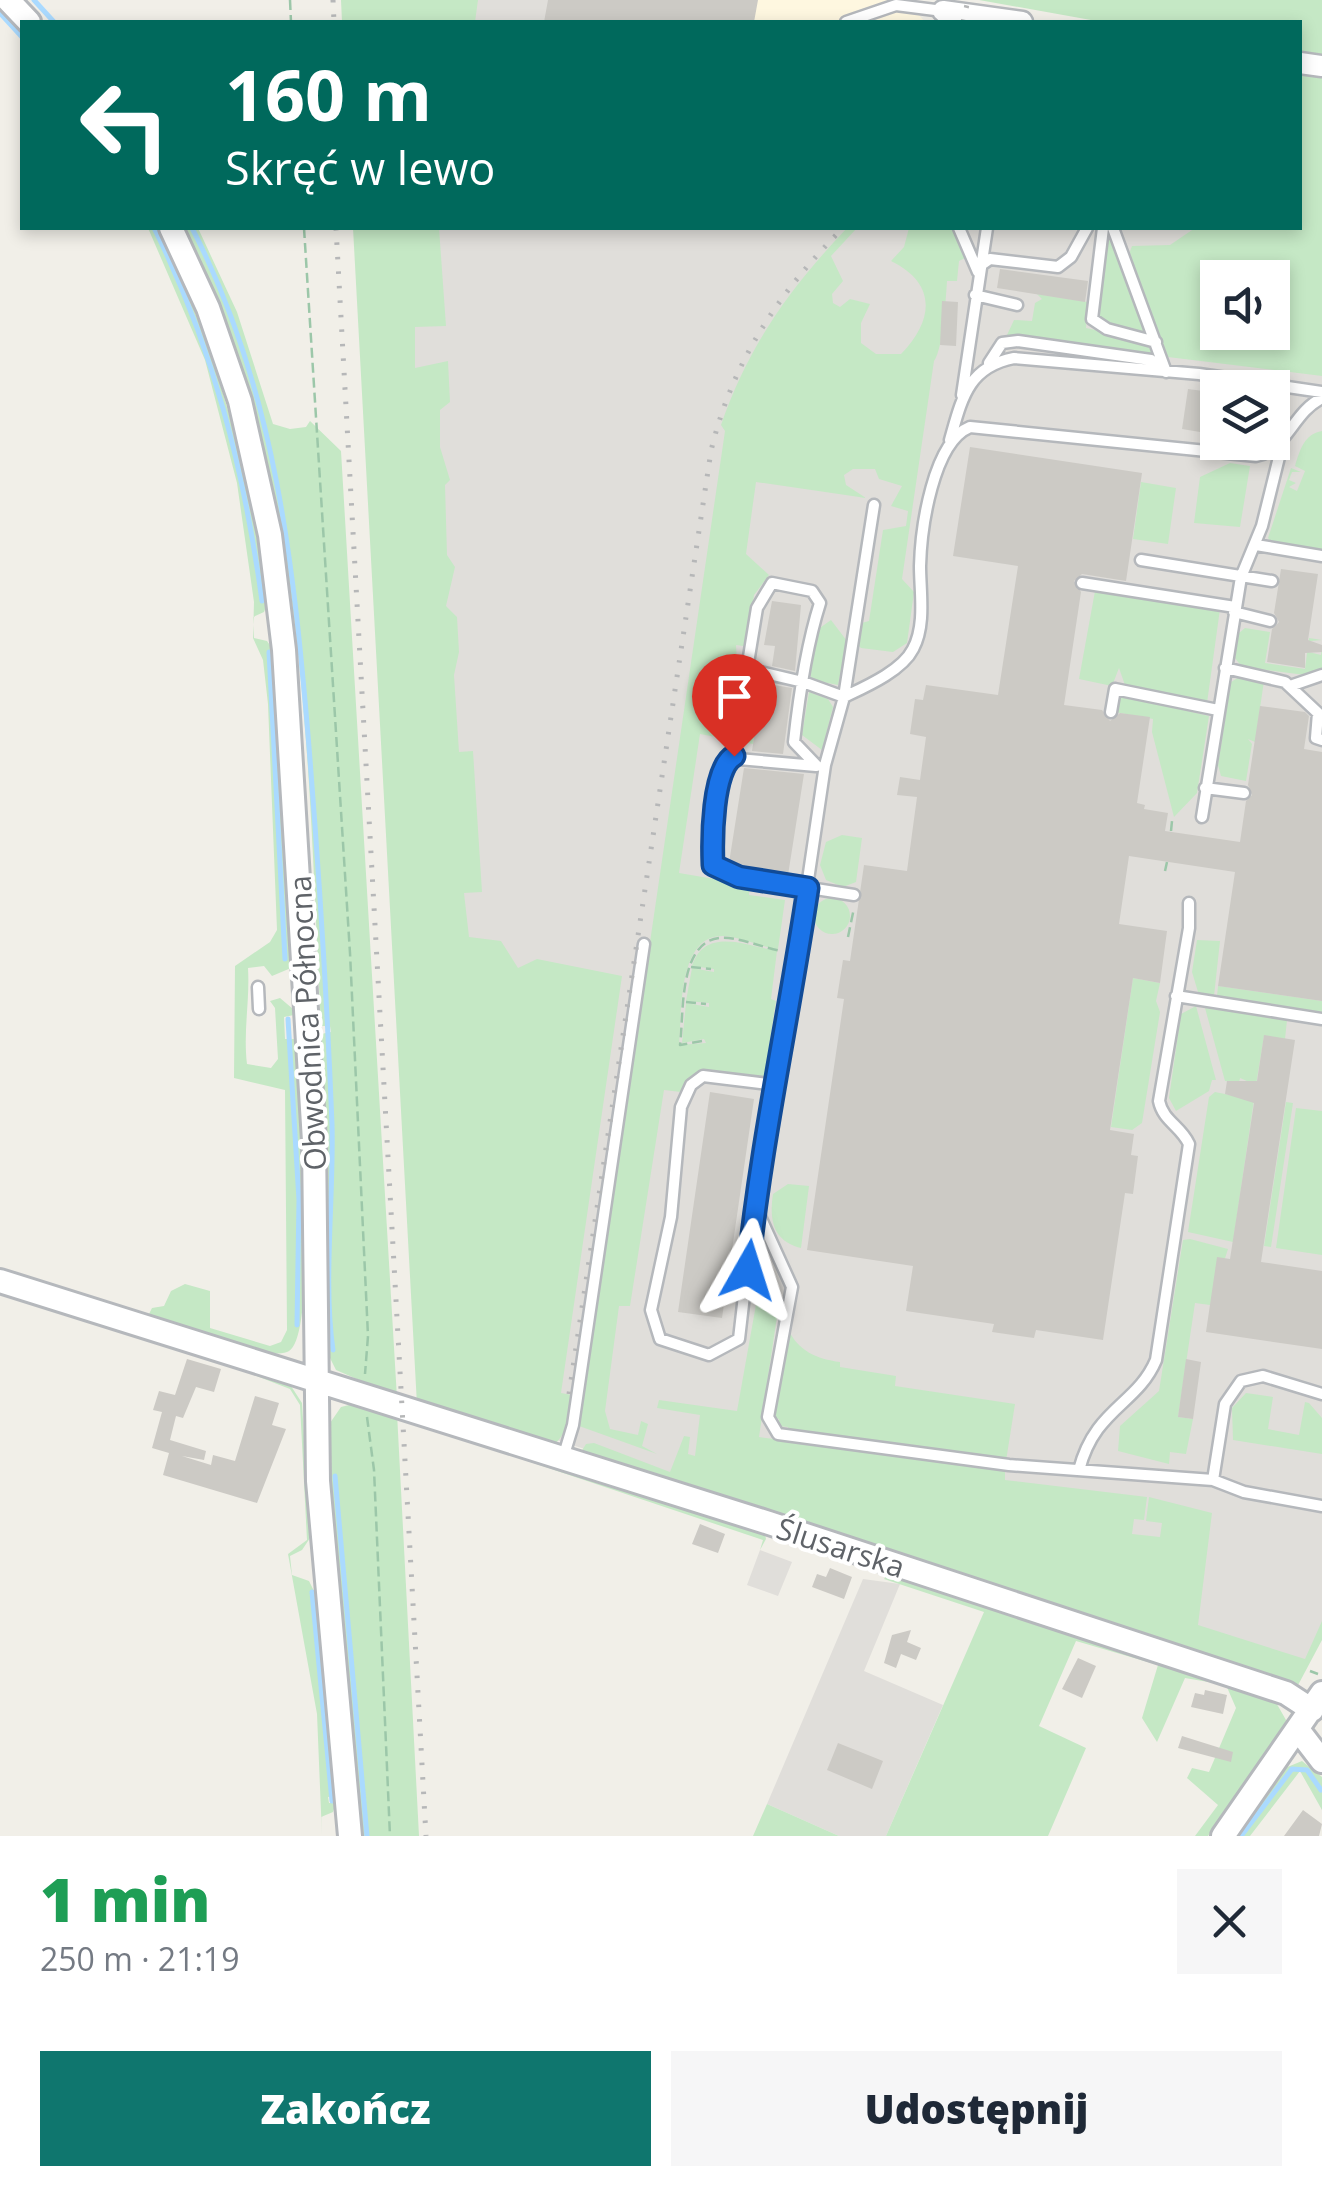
<!DOCTYPE html>
<html lang="pl">
<meta charset="utf-8">
<style>
:root{--surface:#fff;--page:#f6f6f7;--text:#1f2937;--muted:#747a83;--accent:#0f766e}
body{margin:0;font-family:"Open Sans",sans-serif;background:var(--page);color:var(--text);height:100vh;display:flex;flex-direction:column;font-size:38px;white-space:nowrap}
*{box-sizing:border-box;margin:0}
p{font-size:32px;color:var(--muted)}
.icon{flex:none;width:55px;height:55px;fill:none;stroke:currentColor;stroke-width:2;stroke-linecap:round;stroke-linejoin:round}
.map{position:relative;height:1836px;overflow:hidden}
.sheet{display:flex;flex-direction:column;background:var(--surface);flex:1}
.sheet>*{flex:none}
.guide{position:absolute;left:20px;top:20px;width:1282px;height:210px;border-radius:0px;box-shadow:0 5px 15px #0003;background:#00695c;color:#fff;overflow:hidden}
.fabs{position:absolute;left:1200px;top:260px;display:grid;gap:20px}
.fabs a{display:grid;place-items:center;width:90px;height:90px;border-radius:0px;background:var(--surface);box-shadow:0 5px 15px #0003;font-size:50px}
.pin{position:absolute;display:grid;place-items:center;width:85px;height:85px;color:#fff;margin:-102px -42px;border-radius:50% 50% 50% 0;rotate:-45deg;box-shadow:0 0 10px #0007}
.pin .icon{rotate:45deg}
.me{position:absolute;width:110px;margin:-55px;rotate:6deg;stroke-linejoin:round;filter:drop-shadow(0 0 8px #0008)}
.turn{display:flex;align-items:center;gap:35px;height:210px;padding:0 40px;font-size:45px}
.turn .icon{width:130px;height:130px;stroke-width:2.5}
.turn b{display:block;font-size:70px;line-height:85px}
.round{display:grid;place-items:center;flex:none;width:105px;height:105px;border-radius:0px;background:var(--page)}
.summary{display:flex;align-items:center;justify-content:space-between;height:170px;padding:0 40px}
h1{font-size:60px;font-weight:800;line-height:75px;color:#1e9e55}
.button{display:flex;gap:20px;margin-top:auto;padding:20px 40px}
.button a{flex:1;height:115px;border-radius:0px;background:var(--accent);color:#fff;font-size:40px;font-weight:800;line-height:115px;text-align:center}
.button a+a{background:var(--page);color:var(--text)}
.map>svg:first-child{display:block}
.commercial{fill:#fef7e0}
.industrial{fill:#e0deda;fill-rule:evenodd}
.green{fill:#c5e8c5;fill-rule:evenodd}
.lines{fill:none;stroke-linecap:round;stroke-linejoin:round}
.stream{stroke:#aadaff;stroke-width:5}
.building{fill:#cccac5}
.service-casing{stroke:#b5b8bc;stroke-width:15}
.minor-casing{stroke:#b5b8bc;stroke-width:25}
.tertiary-casing{stroke:#b5b8bc;stroke-width:28}
.path{stroke:#9cc7a9;stroke-width:2.5;stroke-dasharray:10 5;stroke-linecap:butt}
.service{stroke:#fff;stroke-width:10}
.minor{stroke:#fff;stroke-width:20}
.tertiary{stroke:#fff;stroke-width:22}
.rail{stroke:#b6b7b8;stroke-width:5;stroke-dasharray:2.5 12;stroke-linecap:butt}
.route-casing{stroke:#114b97;stroke-width:25}
.route{stroke:#1a73e8;stroke-width:18}
.labels{text-anchor:middle;dominant-baseline:central;stroke-width:8;stroke-linejoin:round;paint-order:stroke}
.street-label{font-size:30px;fill:#5f6368;stroke:#fff}
</style>
<div class="map">
<svg width="1322" height="1836" viewBox="0 0 1322 1836">
<rect width="100%" height="100%" fill="#f1efe8"/>
<path class="commercial" d="M712,0h194l19,22h-216z"/>
<path class="industrial" d="M373,0h339l-4,22h-334z
M1322,156v1474l-22,50 -858,-277 -56,-1175h914zM1218,278h54v54h-54zM1218,388h54v54h-54z
M760,1550l32,12 -14,34 -31,-11z
M863,1579l37,5 -36,87 79,34 -57,131h-47l-72,-32z"/>
<path class="green" d="M341,0h137l-3,22h-133z
M979,0h343v55l-22,-3v-30h-198z
M1300,73l22,3v300l-154,-19 -39,-103 3,-8 38,-1 25,-17h105zM1218,278h54v54h-54z
M148,228h10c58,119 92,242 110,374l-4,10 -11,5 1,21 13,3 7,10 19,308 -2,9 -19,8 -8,-10 -16,2c2,33 -5,63 -1,96l24,4 7,-9 -3,-51 -5,-7 10,-3 13,11 1,6 -10,2 1,22h10c2,41 26,303 -8,313 -29,9 -110,-24 -141,-32l6,-12 12,-2 7,-15 14,-7 25,7v37l60,18 11,-4 6,-12 -2,-240 -51,-12 1,-112 35,-24 7,-12 -9,-226 -5,-44 -10,-22 1,-36 -17,-119 -32,-123z
M184,228h14l39,84 36,112 17,5 16,-2 4,-6 31,30 56,947 -32,-9 1,-6 -30,-13 -10,-20 -5,-316 10,-2 -1,-6h-9c-14,-267 -12,-555 -137,-798z
M353,228h86l7,98 -31,1v41l33,-7 2,41 -10,8v37l10,33 -5,5 2,70 8,12 -9,39 11,11 2,35 -5,23 5,77 14,-1 9,141 -18,1 5,44 32,4 17,27 19,-9 85,17 -61,417 11,2c-3,18 -3,39 -19,50l-136,-40z
M847,228h10l-26,28 12,25 -11,13 1,9 7,4 10,-8 20,5 -9,19v20l15,11h25c34,-35 35,-71 -10,-93l13,-14 5,-19h47l11,29 -8,4 -2,20h-10c-1,15 -4,69 -13,80l-32,218 12,13 -7,51 -14,9 -32,-4 -5,-5 2,-19 11,-3 14,-91 23,-4 2,-15 -17,-5 11,-20 -23,-7 -4,-10h-22l-9,6 2,10 20,13 -110,-16 -10,72 23,21 -15,20 -10,70 -1,-19 -7,-1 1,19 -11,-7 -3,10h14l-6,6 -4,32 7,1 4,-31 24,8 -9,61 -53,-10 -21,139 71,12 -1,10 36,5 -7,49c-17,-2 -40,-13 -55,-13 -46,-1 -41,79 -44,109l27,-2 -2,-4 -22,4 4,-40 23,4v-4l-23,-2 6,-33 22,4v-3l-22,-3c13,-40 55,-20 85,-15l-6,48 5,2 -12,78 -63,-6 -20,19 -17,-2 -34,216h-11l-14,105 5,18 28,6 3,-14 7,3 -6,22 15,8 -78,-28 146,-995 -4,-6c27,-79 69,-137 126,-197z
M1108,232l2,1 40,100 -44,-9 -10,-12z
M1037,294l51,8 -2,26 55,12 15,15 -149,-20 7,-15 18,1 3,-18 7,-4z
M1322,431v120l-49,-7 -5,-6 23,-70 10,4h-9l-3,8 7,3 -7,4 8,4 8,-20 -10,-5c5,-16 9,-32 27,-35z
M1230,463l20,3 -10,61 -46,-4 6,-46z
M1141,482l35,6 -8,56 -35,-5z
M1095,591l125,18 -13,94 -81,-15 -7,-20 -7,18 -33,-7z
M831,620l16,21 -9,44 -26,-5 -2,-6 7,-44z
M1245,628l25,4 -5,31 40,6 4,-31 13,2 -11,1 -2,11 12,3 1,-7v23l-17,4 -63,-8 -7,-9 4,-25z
M1241,676l23,5 -9,61 -7,-3 4,5 -6,37 -25,-5 -3,-11 13,-83z
M809,692l19,7 5,8 -11,43 -20,-15z
M1118,695l91,21 -12,77 -23,24 -22,-85 1,-13 -38,-7z
M842,835l20,3 -6,44 -13,5 -17,-7 -6,-15 6,-23z
M814 916a18 18 0 1 1 36 0a18 18 0 1 1-36 0Z
M1197,940l23,1 -6,55 -16,-4 -6,-20z
M1133,978l27,5 -4,18 4,11 -18,111 -10,7 -21,-3z
M1218,986l104,15v11l-105,-16z
M1196,1006l20,74h-4l-3,11 -33,20 -7,-13 12,-84z
M1205,1008l82,12 -2,19 -21,-3 -8,49 -16,-7 -1,5 -14,-2z
M1215,1092l39,8 -21,142 -45,-10 21,-135z
M1286,1102l7,1 -22,144 -7,-1z
M1296,1108l26,3v144l-46,-7z
M788,1184l21,2 -8,62c-28,-7 -32,-28 -28,-54z
M1190,1239l38,10 -18,56 -15,-2 -17,114 15,2 -7,35 -16,-2 -1,12 -51,-13 2,-25 39,-35 24,-151z
M757,1299l22,4 -20,134 246,32v11l142,17 -3,23 -10,-1 -2,15 28,3 2,-14 -16,-2 3,-24 63,16 -14,112 107,34 17,-38v19l-25,47 -716,-235 5,-8 8,-1 76,29 14,-36 6,1 -2,17 7,2 5,-41 -43,-7 2,-8 78,11z
M788,1329c10,22 29,30 52,33v5l56,9 -1,10 120,18 -9,57 -219,-27 1,-7 -10,-1 1,-7 -6,-1z
M241,1370l50,16 11,17 8,135 -8,12 -12,6 2,19 17,6 6,12 21,203 -8,1 1,6h7l-3,9 -12,5 1,19 -5,-122 -29,-160 19,-14 -7,-135 -10,-16z
M1246,1393l27,4 -5,32 31,6 6,-33 4,1 13,15v36l-89,-14 -1,-32z
M353,1404l44,9 22,423h-57l-33,-359 1,-54 11,-16z
M443,1428l321,102 2,9 -6,11 3,-10 -319,-107z
M891,1570l383,129 12,21 -2,14 -76,102h-13l23,-31 -31,-27 5,-10 17,4 27,-64 -10,-23 -41,-7 -28,64 -15,-24 16,-53 -82,-24 -37,85 47,22 -38,88h-162l98,-224 -100,-33z
M1302,1761l20,16v33l-22,-39 -50,65h-16l51,-68z
M767,1804l72,32h-86z"/>
<g class="lines">
<path class="stream" d="M34,0l20,22
M0,13l22,24
M154,228c59,118 90,242 108,373
M192,228c84,163 102,339 117,519 10,125 18,251 23,377 2,70 -9,159 1,226
M269,652l16,307
M288,1019l11,181 -2,125
M335,1476l32,360
M312,1592l20,209
M1241,1836l51,-67 15,1 14,20"/>
</g>
<path class="building" d="M548,0h210l-4,22h-210z
M1000,269l88,12 -3,21 -88,-14z
M942,301l16,1 -2,44 -16,-1z
M1188,389l30,4v42l-36,-6z
M970,447l172,26 -16,108 -44,-7 -8,7 7,11 -17,113 38,5 8,11 10,-8 30,4 -13,86 8,2 -1,4 24,4 -3,18 75,11 6,-41 6,-6 -4,-10 12,-79 45,6 4,4 -5,33 18,3v249l-104,-15 17,-114 -106,-16 -10,68 48,7 -7,52 -27,-5 -23,152 24,4 -3,21 7,1 -5,38 -8,-1 -22,147 -67,-10 -2,8 -42,-6 2,-8 -88,-13 7,-45 -106,-16 37,-251 -7,-1 6,-38 7,1 14,-96 43,6 10,-74 -20,-2 3,-18 20,3 6,-43 -16,-3 5,-35 8,1 3,-15 72,10 20,-129 -65,-10z
M1281,569l37,5 -10,66 14,5v7l-17,1v15l-38,-6 5,-33 7,-7 -5,-9z
M772,601l29,4 -6,66 -23,-5 3,-20 -11,-1z
M762,683l30,5 -9,66 -31,-3z
M744,768l60,6 -16,101 -59,-12z
M1264,1035l31,5 -34,222 61,9v78l-116,-17 11,-75 13,2 24,-156 -29,-9 2,-13h30z
M710,1092l44,7 -32,219 -44,-6z
M187,1359l34,10 -7,23 -18,-5 -13,31 -7,-2 -6,24 36,11 -2,9 -22,-4 29,9 2,-10 22,6 20,-65 24,7 -7,22 14,4 -29,74 -94,-28 6,-22 -17,-5 10,-36 -9,-2 6,-19 16,4z
M1186,1359l15,3 -8,57 -15,-2z
M700,1524l25,10 -7,19 -26,-9z
M830,1568l22,9 -8,22 -32,-12 5,-13 9,3z
M911,1630l-4,12 14,6 -5,12 -15,-6 -5,14 -12,-5 8,-28z
M1078,1658l18,8 -14,32 -20,-9z
M1205,1690l22,5 -4,19 -32,-7 4,-14 9,2z
M1182,1736l51,16 -2,10 -53,-14z
M838,1743l45,18 -11,28 -45,-19z
M1303,1810l19,14 -3,12h-35z"/>
<g class="lines">
<g class="service-casing">
<path id="service" d="M846,22l50,-17 47,6
M959,228l19,44
M1103,228l-11,91 15,10 49,13
M1113,228l53,144
M980,266l10,-7 68,8 13,-10 16,-29
M975,295l42,10
M989,363l13,-20 16,-2 133,19 15,12
M962,395l25,-167
M1322,398c-29,14 -35,52 -66,58l-286,-29c-37,15 -49,101 -50,139 0,26 6,59 -7,83 -11,22 -48,38 -69,48l-19,68 -45,304 -24,119 2,24 34,75 -24,130 10,17 231,31 204,15 31,12 78,14
M950,440c12,-42 18,-73 64,-82l185,16 123,18
M1256,545l66,11
M1141,560l131,21
M1082,583l153,24
M1234,612l36,9
M1225,668l60,14 33,31 -2,25 6,2
M1290,686l32,-11
M1111,712l4,-23 103,21
M816,766l-89,-8 -14,70v37l26,12 115,18
M817,766l-23,-24c5,-46 12,-95 26,-139l-8,-12 -40,-8 -15,25 -10,61 56,13 41,15 30,-192
M1205,788l39,5
M1202,817l39,-240 21,-51 20,-81
M258,987l1,22
M1176,996l146,23
M754,1209l-15,130 -30,16 -49,-16 -9,-29 20,-93 10,-110 10,-22 12,-9 74,9
M563,1458l10,-33 71,-481
M1079,1470c16,-62 58,-65 77,-110l33,-216c-8,-18 -26,-23 -30,-43l30,-173v-25
M1213,1480l12,-76 16,-23 22,-5 59,18"/>
</g>
<g class="minor-casing">
<path id="minor" d="M943,11l79,11
M1300,63l22,3"/>
</g>
<g class="tertiary-casing">
<path id="tertiary" d="M8,0l21,22
M171,228l37,80 32,93 30,134 14,115 30,491 4,340 32,355
M0,1281l769,242 517,170 26,17
M1299,1731l23,30
M1223,1836l99,-143"/>
</g>
<path class="path" d="M290,0l1,22
M304,228l46,725 18,383 -3,38
M1171,831l1,-10
M1165,871l2,-9
M848,937l6,-29
M691,967l20,2
M686,1002l20,2
M702,1041l-22,4c4,-30 -2,-102 39,-107 18,-2 44,10 63,13
M367,1417l7,53 16,366
M1310,1671l8,3"/>
<use href="#service" class="service"/>
<use href="#minor" class="minor"/>
<use href="#tertiary" class="tertiary"/>
<path class="rail" d="M333,0l1,22
M963,22l5,-22
M336,228l90,1608
M569,1394l142,-943c21,-89 68,-159 132,-223"/>
</g>
<g class="lines">
<g class="route-casing">
<path id="route" d="M734,756c-22,12 -22,85 -21,109l26,12 69,11c-19,128 -47,254 -60,382"/>
</g>
<use href="#route" class="route"/>
</g>
<g class="labels">
<g class="street-label">
<text transform="translate(307 1023) rotate(-93)">Obwodnica Północna</text>
<text transform="translate(841 1547) rotate(18)">Ślusarska</text>
</g>
</g>
</svg>
<div class="fabs">
<a><svg class="icon" aria-label="sound" viewBox="0 0 24 24"><path d="M4 9h4l5-4v14l-5-4H4zM17 9q2 3 0 6"/></svg></a>
<a><svg class="icon" aria-label="layers" viewBox="0 0 24 24"><path d="M12 4l9 5-9 5-9-5zM3 14l9 5 9-5"/></svg></a>
</div>
<div class="pin" style="left:734px;top:756px;background:#d93025"><svg class="icon" aria-label="arrive" viewBox="0 0 24 24"><path d="M6 21V4h12l-3 4 3 4H6"/></svg></div>
<svg class="me" style="left:748px;top:1270px" viewBox="-20 -20 40 40"><path d="M0-17L14 15 0 8-14 15z" fill="#1a73e8" stroke="#fff" stroke-width="4"/></svg>
<div class="guide">
<div class="turn"><svg class="icon" aria-label="left" viewBox="0 0 24 24"><path d="M17 20v-9H6M10 6l-5 5 5 5"/></svg><div><b>160 m</b>Skręć w lewo</div></div>
</div>
</div>
<section class="sheet">
<div class="summary"><div><h1>1 min</h1><p>250 m · 21:19</p></div><a class="round"><svg class="icon" aria-label="close" viewBox="0 0 24 24"><path d="M6 6l12 12M18 6L6 18"/></svg></a></div>
<div class="button"><a>Zakończ</a><a>Udostępnij</a></div>
</section>
